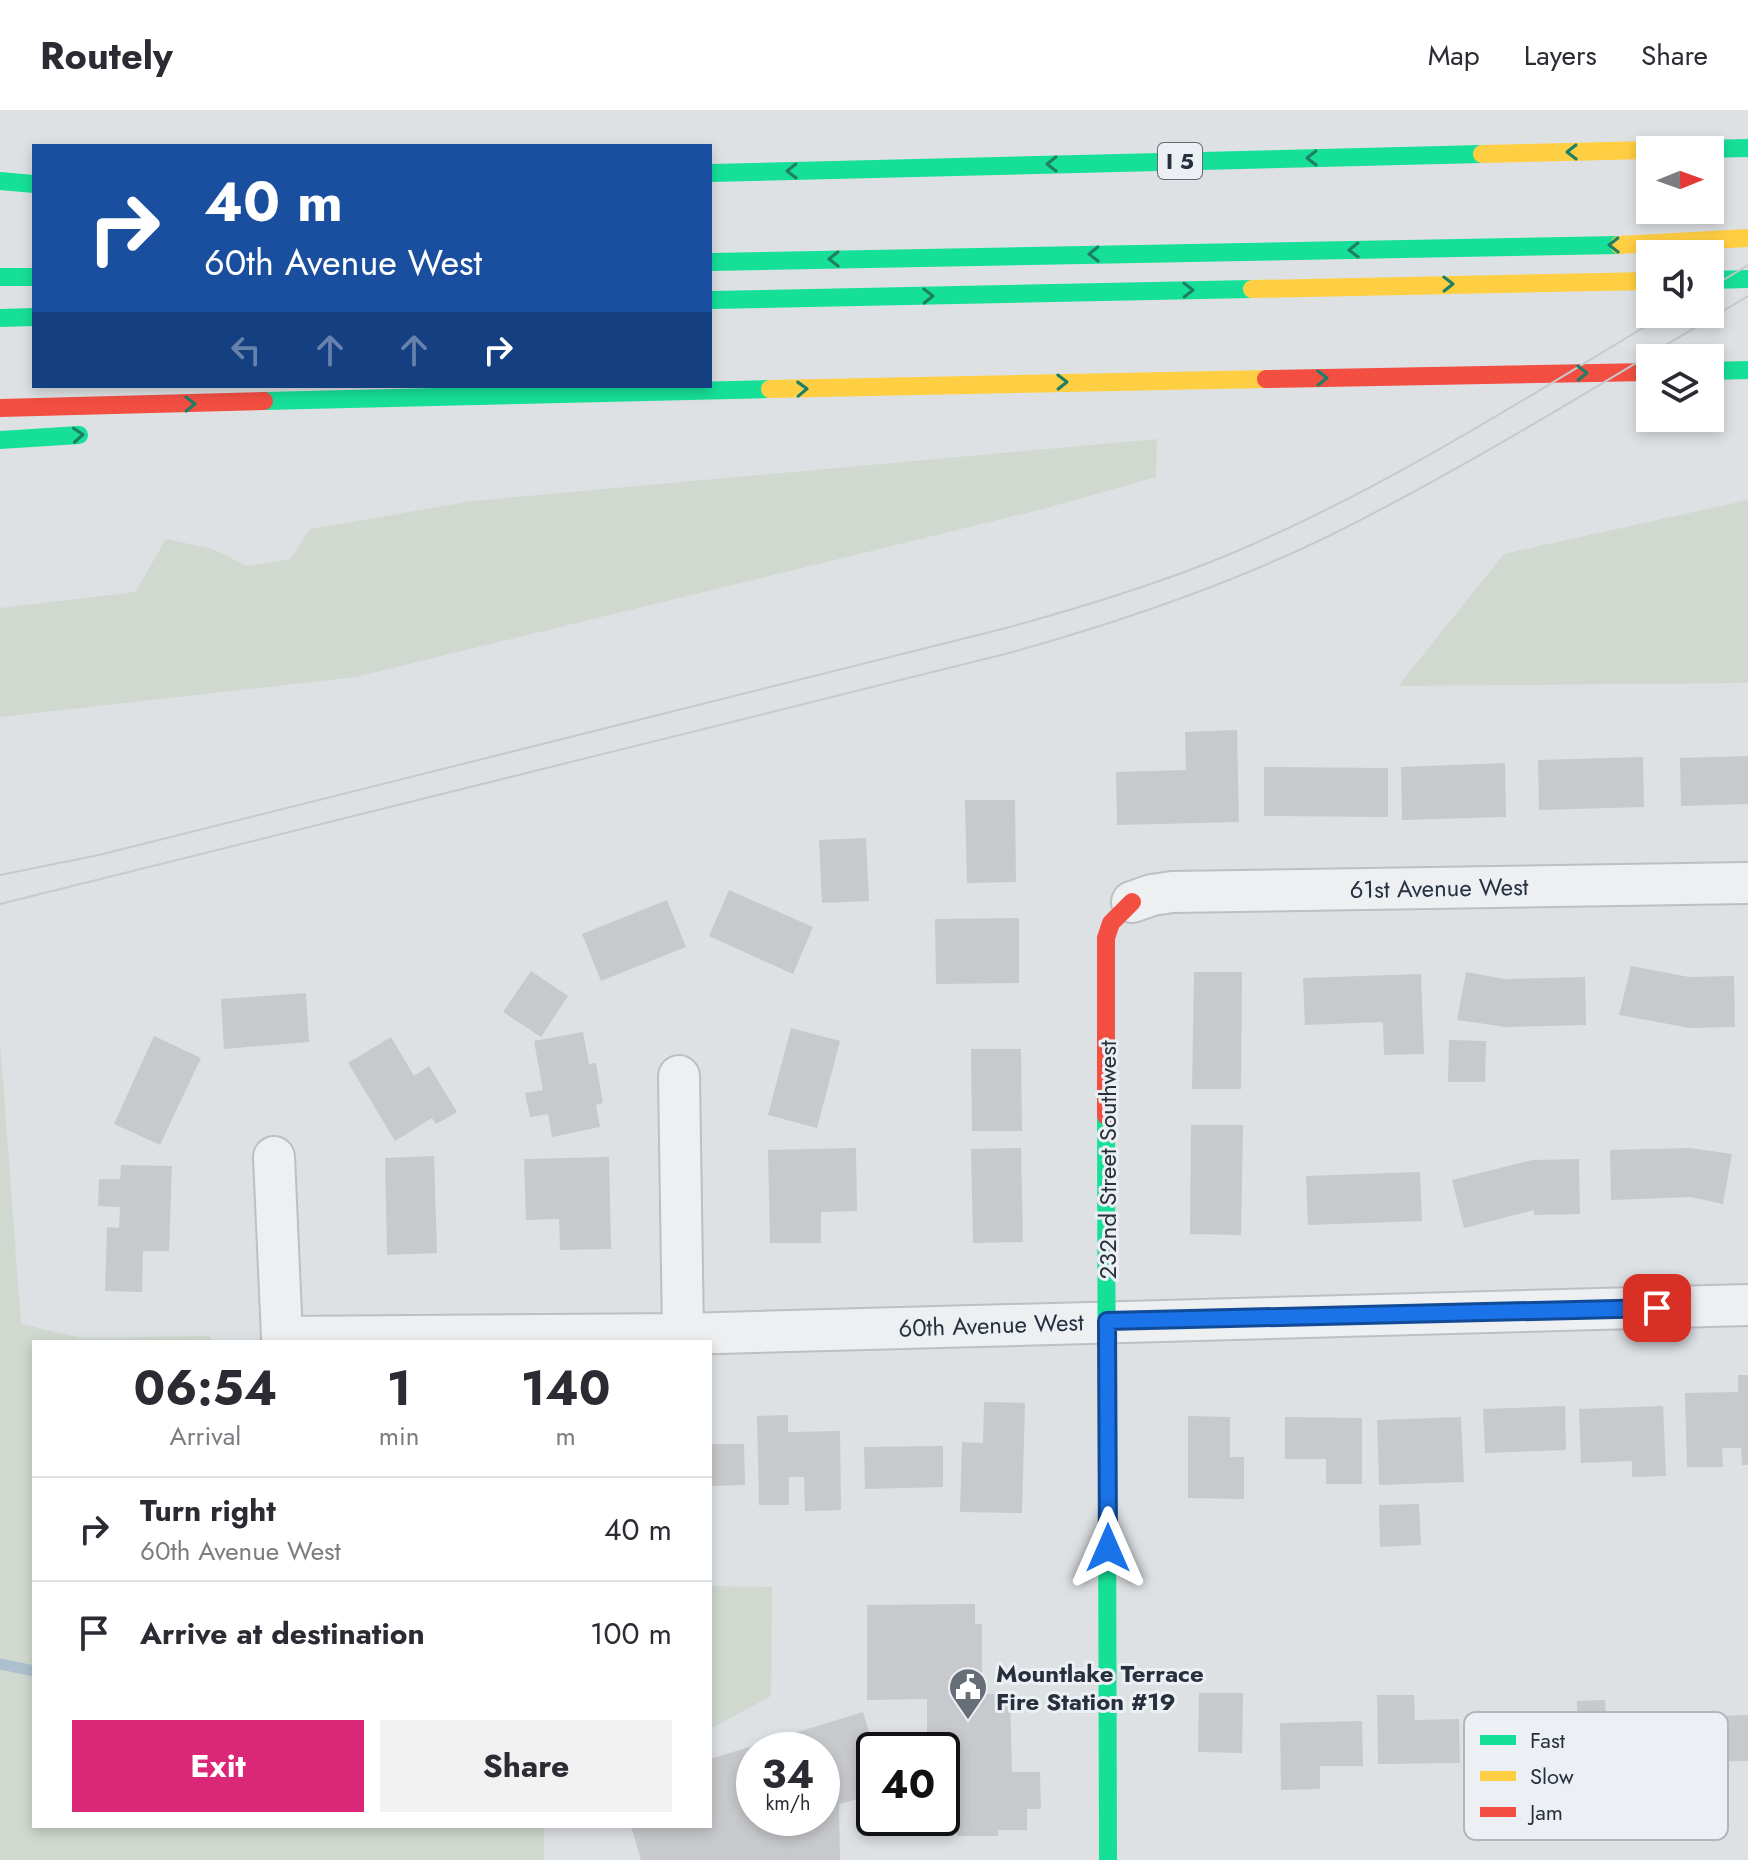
<!DOCTYPE html>
<style>
:root{--surface:#fff;--page:#f2f2f3;--text:#2b2b33;--muted:#7c7c81;--line:#e1e1e2;--accent:#db2777}
body{margin:0;font-family:Jost,sans-serif;background:var(--page);color:var(--text);height:100vh;display:flex;flex-direction:column;font-size:30px;white-space:nowrap}
*{box-sizing:border-box;margin:0}
p{font-size:26px;color:var(--muted)}
.icon{flex:none;width:44px;height:44px;fill:none;stroke:currentColor;stroke-width:2;stroke-linecap:round;stroke-linejoin:round}
.map{position:relative;flex:1;overflow:hidden}
.drawer{position:absolute;left:32px;top:1228px;width:680px;height:488px;display:flex;flex-direction:column;background:var(--surface);border-radius:0px;box-shadow:0 4px 12px #0003}
.drawer>*{flex:none}
.top-card{position:absolute;left:32px;top:32px;width:680px;height:244px;border-radius:0px;box-shadow:0 4px 12px #0003;background:#1a4fa0;color:#fff;overflow:hidden}
.needle{width:52px;rotate:89deg}
.tools{position:absolute;left:1636px;top:24px;display:grid;gap:16px}
.tools a{display:grid;place-items:center;width:88px;height:88px;border-radius:0px;background:var(--surface);box-shadow:0 4px 12px #0003;font-size:40px}
.speed{position:absolute;left:736px;top:1620px;display:flex;gap:16px;font-size:40px;font-weight:700;text-align:center}
.speed>*{display:grid;place-content:center;width:104px;height:104px;border-radius:50%;background:var(--surface);box-shadow:0 4px 12px #0003;line-height:1}
.speed small{font-size:20px;font-weight:400}
.speed .limit{border:4px solid #111;border-radius:12px;background:#fff;color:#111}
.pin{position:absolute;display:grid;place-items:center;width:68px;height:68px;color:#fff;margin:-34px;border-radius:16px;box-shadow:0 4px 12px #0006}
.me{position:absolute;width:88px;margin:-44px;rotate:0deg;stroke-linejoin:round;filter:drop-shadow(0 0 6px #0008)}
.turn{display:flex;align-items:center;gap:28px;height:168px;padding:0 40px;font-size:36px}
.turn .icon{width:104px;height:104px;stroke-width:2.5}
.turn b{display:block;font-size:56px;line-height:68px}
.lanes{display:flex;align-items:center;height:76px;padding:0 40px;background:#0003;justify-content:center;gap:40px;direction:ltr}
.lanes .off{opacity:.35}
.eta{display:flex;justify-content:space-evenly;align-items:center;height:136px;text-align:center}
.eta b{font-size:48px;font-weight:700;line-height:56px}
.primary-button{display:flex;gap:16px;margin-top:auto;padding:16px 40px}
.primary-button a{flex:1;height:92px;border-radius:0px;background:var(--accent);color:#fff;font-size:32px;font-weight:700;line-height:92px;text-align:center}
.primary-button a+a{background:var(--page);color:var(--text)}
ul{padding:0;list-style:none}
li{display:flex;align-items:center;gap:24px;height:104px;padding:0 40px;border-top:2px solid var(--line)}
li div{flex:1}
li b{display:block;font-size:30px}
li em{font-style:normal}
header{display:flex;align-items:center;gap:48px;box-sizing:border-box;height:112px;padding:0 40px;background:var(--surface);border-bottom:2px solid var(--line)}
header strong{font-size:38px}
nav{display:flex;gap:44px;margin-inline-start:auto;font-size:28px}
.map>svg:first-child{display:block}
.green{fill:#d0d8cf}
.lines{fill:none;stroke-linecap:round;stroke-linejoin:round}
.stream{stroke:#adc0cf;stroke-width:11}
.building{fill:#c7c9cc;fill-rule:evenodd}
.street-casing{stroke:#bdbfc2;stroke-width:44}
.street{stroke:#eeeff1;stroke-width:40}
.fast{stroke:#16e098;stroke-width:18}
.slow{stroke:#ffcf43;stroke-width:18}
.jam{stroke:#f24e42;stroke-width:18}
.tram{stroke:#c7c9cc;stroke-width:2}
.oneway{stroke:#1f7f65}
.route-casing{stroke:#114b97;stroke-width:20}
.route{stroke:#1a73e8;stroke-width:14}
.labels{text-anchor:middle;dominant-baseline:central;stroke-width:6;stroke-linejoin:round;paint-order:stroke}
.shield{fill:#ecf0f4;stroke:#626a73;stroke-width:2}
.shield-label{font-size:22px;font-weight:bold;fill:#27303c}
.street-label{font-size:24px;fill:#27303c;stroke:#ecf0f4}
.poi-label{font-size:24px;font-weight:bold;fill:#27303c;stroke:#ecf0f4;text-anchor:start}
.key{fill:#ecf0f4;stroke:#b1b6bd;stroke-width:2}
.key-label{font-size:22px;fill:#27303c}
</style>
<header>
<strong>Routely</strong>
<nav><a>Map</a><a>Layers</a><a>Share</a></nav>
</header>
<div class="map">
<svg width="1748" height="1748" viewBox="0 0 1748 1748">
<rect width="100%" height="100%" fill="#dee1e4"/>
<path class="green" d="M1157,327l-1,38 -113,32 -687,168 -356,40v-109l135,-16 31,-53 47,10 33,17 44,-7 20,-30 163,-28z
M1748,388v183l-350,3 106,-132z
M0,928l21,284 60,14 128,-2 5,6h-180v484h510v34h-544z
M710,1474l62,1 -1,109 -61,33z"/>
<g class="lines">
<path class="stream" d="M0,1552l34,7"/>
</g>
<path class="building" d="M1237,618l2,92 -122,3 -1,-53 70,-2 -1,-38z
M1748,644v48l-67,2 -1,-48z
M1643,645l1,50 -105,3 -1,-50z
M1505,651l1,54 -104,3 -1,-53z
M1264,655l124,1v49l-124,-1z
M965,688h50l1,82 -49,1z
M866,726l3,63 -47,2 -3,-63z
M729,778l84,37 -20,47 -84,-38z
M667,788l19,47 -85,34 -19,-47z
M1019,806v65l-83,1 -1,-65z
M1631,854l58,11 45,-1 1,51 -45,1 -71,-13z
M531,859l37,25 -27,41 -38,-25z
M1194,860h48l-1,117h-49z
M1466,860l38,7 81,-2 1,48 -80,2 -49,-7z
M1421,862l3,80 -40,1 -1,-33 -78,3 -2,-47z
M306,881l3,49 -85,7 -3,-50z
M791,916l49,13 -23,87 -49,-13z
M583,920l6,32 7,-1 7,40 -7,2 4,22 -48,10 -4,-23 -18,3 -5,-24 18,-3 -9,-49z
M154,924l47,22 -41,87 -46,-21z
M391,925l23,39 15,-10 28,46 -21,12 -4,-6 -37,23 -47,-78z
M1449,928l37,1 -1,41h-37z
M971,937h50l1,82h-50z
M1191,1013h52l-2,110 -51,-1z
M856,1036l1,63 -36,1v31h-51l-2,-93z
M1021,1036l2,94 -50,1 -2,-94z
M1690,1036l42,6 -9,50 -32,-7 -80,3 -1,-50z
M434,1044l3,97 -50,2 -2,-97z
M609,1045l2,92 -51,1 -1,-31 -33,1 -2,-61z
M1579,1047l1,55 -46,1v-5l-70,18 -12,-48 80,-20z
M121,1053l51,1 -3,85h-26l-1,41 -37,-1 2,-64 12,1 1,-21 -22,-1 1,-27h21z
M1420,1060l2,49 -114,4 -2,-49z
M1738,1263h10v90h-6l-1,-17h-19l1,19h-36l-2,-74 53,-1z
M984,1290l41,1 -3,110 -62,-1 2,-70 21,1z
M1565,1294l1,44 -81,3 -2,-44z
M1663,1294l3,70 -34,1v-16l-51,2 -2,-54z
M788,1303v17l52,-1 1,79 -36,1 -1,-34h-15v28h-30l-2,-89z
M1188,1304l42,1v40h14v42l-56,-1z
M1285,1305l77,1v66h-36v-25h-41z
M1461,1305l3,65 -85,3 -2,-65z
M710,1332h34l1,41 -35,1z
M943,1334v41l-78,2 -1,-42z
M1419,1392l2,41 -41,2 -1,-42z
M975,1492v20h7v70h28l2,78h28l1,37h-14v21h-29v6h-41v-5h-21v-3h-8l-1,-10h15v-68h-15v-51l-60,1v-95z
M1199,1581h44l-1,60 -44,-1z
M1377,1583h37l1,25 44,-1 1,44 -82,1z
M1605,1588l1,13 56,-1 1,43 -85,2 -1,-56z
M863,1600l11,37v46l-35,9 1,56h-199l-10,-34h79v-67zM754,1638h68v68h-68z
M1748,1603v46l-60,1 -1,-45z
M1362,1609l1,45h-43v23l-39,1 -1,-67z"/>
<g class="lines">
<g class="street-casing">
<path id="street" d="M1132,790l20,-7 20,-3 576,-9
M679,964l4,258
M274,1045l8,180 401,-3 1065,-29"/>
</g>
<use href="#street" class="street"/>
<path class="fast" d="M1661,38l87,-2
M710,61l772,-19
M0,69l34,3
M710,150l909,-17
M0,165h34
M1710,168l38,-1
M710,188l542,-11
M0,206l34,-1
M1710,259l38,-1
M264,289l506,-12
M0,328l79,-5
M1106,1004l2,744"/>
<path class="slow" d="M1482,42l168,-4
M1619,133l129,-7
M1252,177l398,-8
M770,277l496,-10"/>
<path class="jam" d="M1266,267l384,-7
M0,296l264,-7
M1106,1004v-178l5,-15 21,-21"/>
<path class="tram" d="M1710,176l38,-23
M0,763l99,-20 911,-228c76,-21 152,-44 225,-75 151,-64 291,-154 431,-238
M0,792l1009,-251c111,-31 220,-68 324,-119 142,-71 278,-157 415,-238"/>
</g>
<defs><path id="oneway-chevron" d="M-2-3.5L2.5 0L-2 3.5" fill="none" stroke-width="1.6" stroke-linecap="round" stroke-linejoin="round" transform="scale(2)"/></defs>
<g class="oneway">
<use href="#oneway-chevron" transform="translate(1572 40) rotate(179)"/>
<use href="#oneway-chevron" transform="translate(1312 46) rotate(179)"/>
<use href="#oneway-chevron" transform="translate(1052 52) rotate(179)"/>
<use href="#oneway-chevron" transform="translate(792 59) rotate(179)"/>
<use href="#oneway-chevron" transform="translate(1614 133) rotate(179)"/>
<use href="#oneway-chevron" transform="translate(1354 138) rotate(179)"/>
<use href="#oneway-chevron" transform="translate(1094 142) rotate(179)"/>
<use href="#oneway-chevron" transform="translate(834 147) rotate(179)"/>
<use href="#oneway-chevron" transform="translate(1448 172) rotate(-1)"/>
<use href="#oneway-chevron" transform="translate(1188 178) rotate(-1)"/>
<use href="#oneway-chevron" transform="translate(928 184) rotate(-1)"/>
<use href="#oneway-chevron" transform="translate(1582 261) rotate(-1)"/>
<use href="#oneway-chevron" transform="translate(1322 266) rotate(-1)"/>
<use href="#oneway-chevron" transform="translate(1062 270) rotate(-1)"/>
<use href="#oneway-chevron" transform="translate(802 277) rotate(-2)"/>
<use href="#oneway-chevron" transform="translate(190 292) rotate(-1)"/>
<use href="#oneway-chevron" transform="translate(78 323) rotate(-4)"/>
</g>
<g class="lines">
<g class="route-casing">
<path id="route" d="M1108,1436l-1,-227 550,-13"/>
</g>
<use href="#route" class="route"/>
</g>
<defs>
<g id="civic-pin" transform="scale(2)"><path d="M0 17L-7.5 6A9.5 9.5 0 1 1 7.5 6Z" fill="#676e77" stroke="#ecf0f4"/><path d="M-.6-6.5H3V-4.5H.6V-3L4-1V1h2V6H-6V1h2V-1L-.6-3ZM-1.2 2.5V6h2.4V2.5Z" fill="#fff"/></g>
</defs>
<g fill-rule="evenodd">
<use href="#civic-pin" x="968" y="1575"/>
</g>
<g class="labels">
<rect class="shield" x="1158" y="31" width="44" height="36" rx="6"/>
<g class="shield-label">
<text x="1180" y="49">I 5</text>
</g>
<g class="street-label">
<text transform="translate(1439 776) rotate(-1)">61st Avenue West</text>
<text transform="translate(1107 1048) rotate(-90)">232nd Street Southwest</text>
<text transform="translate(991 1213) rotate(-2)">60th Avenue West</text>
</g>
<g class="poi-label">
<text x="996" y="1561">Mountlake Terrace<tspan x="996" dy="28">Fire Station #19</tspan></text>
</g>
</g>
<rect x="1464" y="1600" width="264" height="128" rx="12" class="key"/>
<rect x="1480" y="1623" width="36" height="10" fill="#16e098"/>
<rect x="1480" y="1659" width="36" height="10" fill="#ffcf43"/>
<rect x="1480" y="1695" width="36" height="10" fill="#f24e42"/>
<g class="key-label">
<text x="1530" y="1636">Fast</text>
<text x="1530" y="1672">Slow</text>
<text x="1530" y="1708">Jam</text>
</g>
</svg>
<div class="tools">
<a><svg class="needle" viewBox="-14 -14 28 28"><path d="M0-13l5 13h-10z" fill="#e53935"/><path d="M0 13l5-13h-10z" fill="#7c7c81"/></svg></a>
<a><svg class="icon" aria-label="sound" viewBox="0 0 24 24"><path d="M4 9h4l5-4v14l-5-4H4zM17 9q2 3 0 6"/></svg></a>
<a><svg class="icon" aria-label="layers" viewBox="0 0 24 24"><path d="M12 4l9 5-9 5-9-5zM3 14l9 5 9-5"/></svg></a>
</div>
<div class="speed"><div>34<small>km/h</small></div><div class="limit">40</div></div>
<div class="pin" style="left:1657px;top:1196px;background:#d93025"><svg class="icon" aria-label="arrive" viewBox="0 0 24 24"><path d="M6 21V4h12l-3 4 3 4H6"/></svg></div>
<svg class="me" style="left:1108px;top:1436px" viewBox="-20 -20 40 40"><path d="M0-17L14 15 0 8-14 15z" fill="#1a73e8" stroke="#fff" stroke-width="4"/></svg>
<div class="top-card">
<div class="turn"><svg class="icon" aria-label="right" viewBox="0 0 24 24"><path d="M7 20v-9h11M14 6l5 5-5 5"/></svg><div><b>40 m</b>60th Avenue West</div></div>
<div class="lanes"><svg class="icon off" aria-label="left" viewBox="0 0 24 24"><path d="M17 20v-9H6M10 6l-5 5 5 5"/></svg><svg class="icon off" aria-label="ahead" viewBox="0 0 24 24"><path d="M12 20V5M6 11l6-6 6 6"/></svg><svg class="icon off" aria-label="ahead" viewBox="0 0 24 24"><path d="M12 20V5M6 11l6-6 6 6"/></svg><svg class="icon" aria-label="right" viewBox="0 0 24 24"><path d="M7 20v-9h11M14 6l5 5-5 5"/></svg></div>
</div>
<section class="drawer">
<div class="eta">
<div><b>06:54</b><p>Arrival</p></div>
<div><b>1</b><p>min</p></div>
<div><b>140</b><p>m</p></div>
</div>
<ul>
<li><svg class="icon" aria-label="right" viewBox="0 0 24 24"><path d="M7 20v-9h11M14 6l5 5-5 5"/></svg><div><b>Turn right</b><p>60th Avenue West</p></div><em>40 m</em></li>
<li><svg class="icon" aria-label="arrive" viewBox="0 0 24 24"><path d="M6 21V4h12l-3 4 3 4H6"/></svg><div><b>Arrive at destination</b></div><em>100 m</em></li>
</ul>
<div class="primary-button"><a>Exit</a><a>Share</a></div>
</section>
</div>
